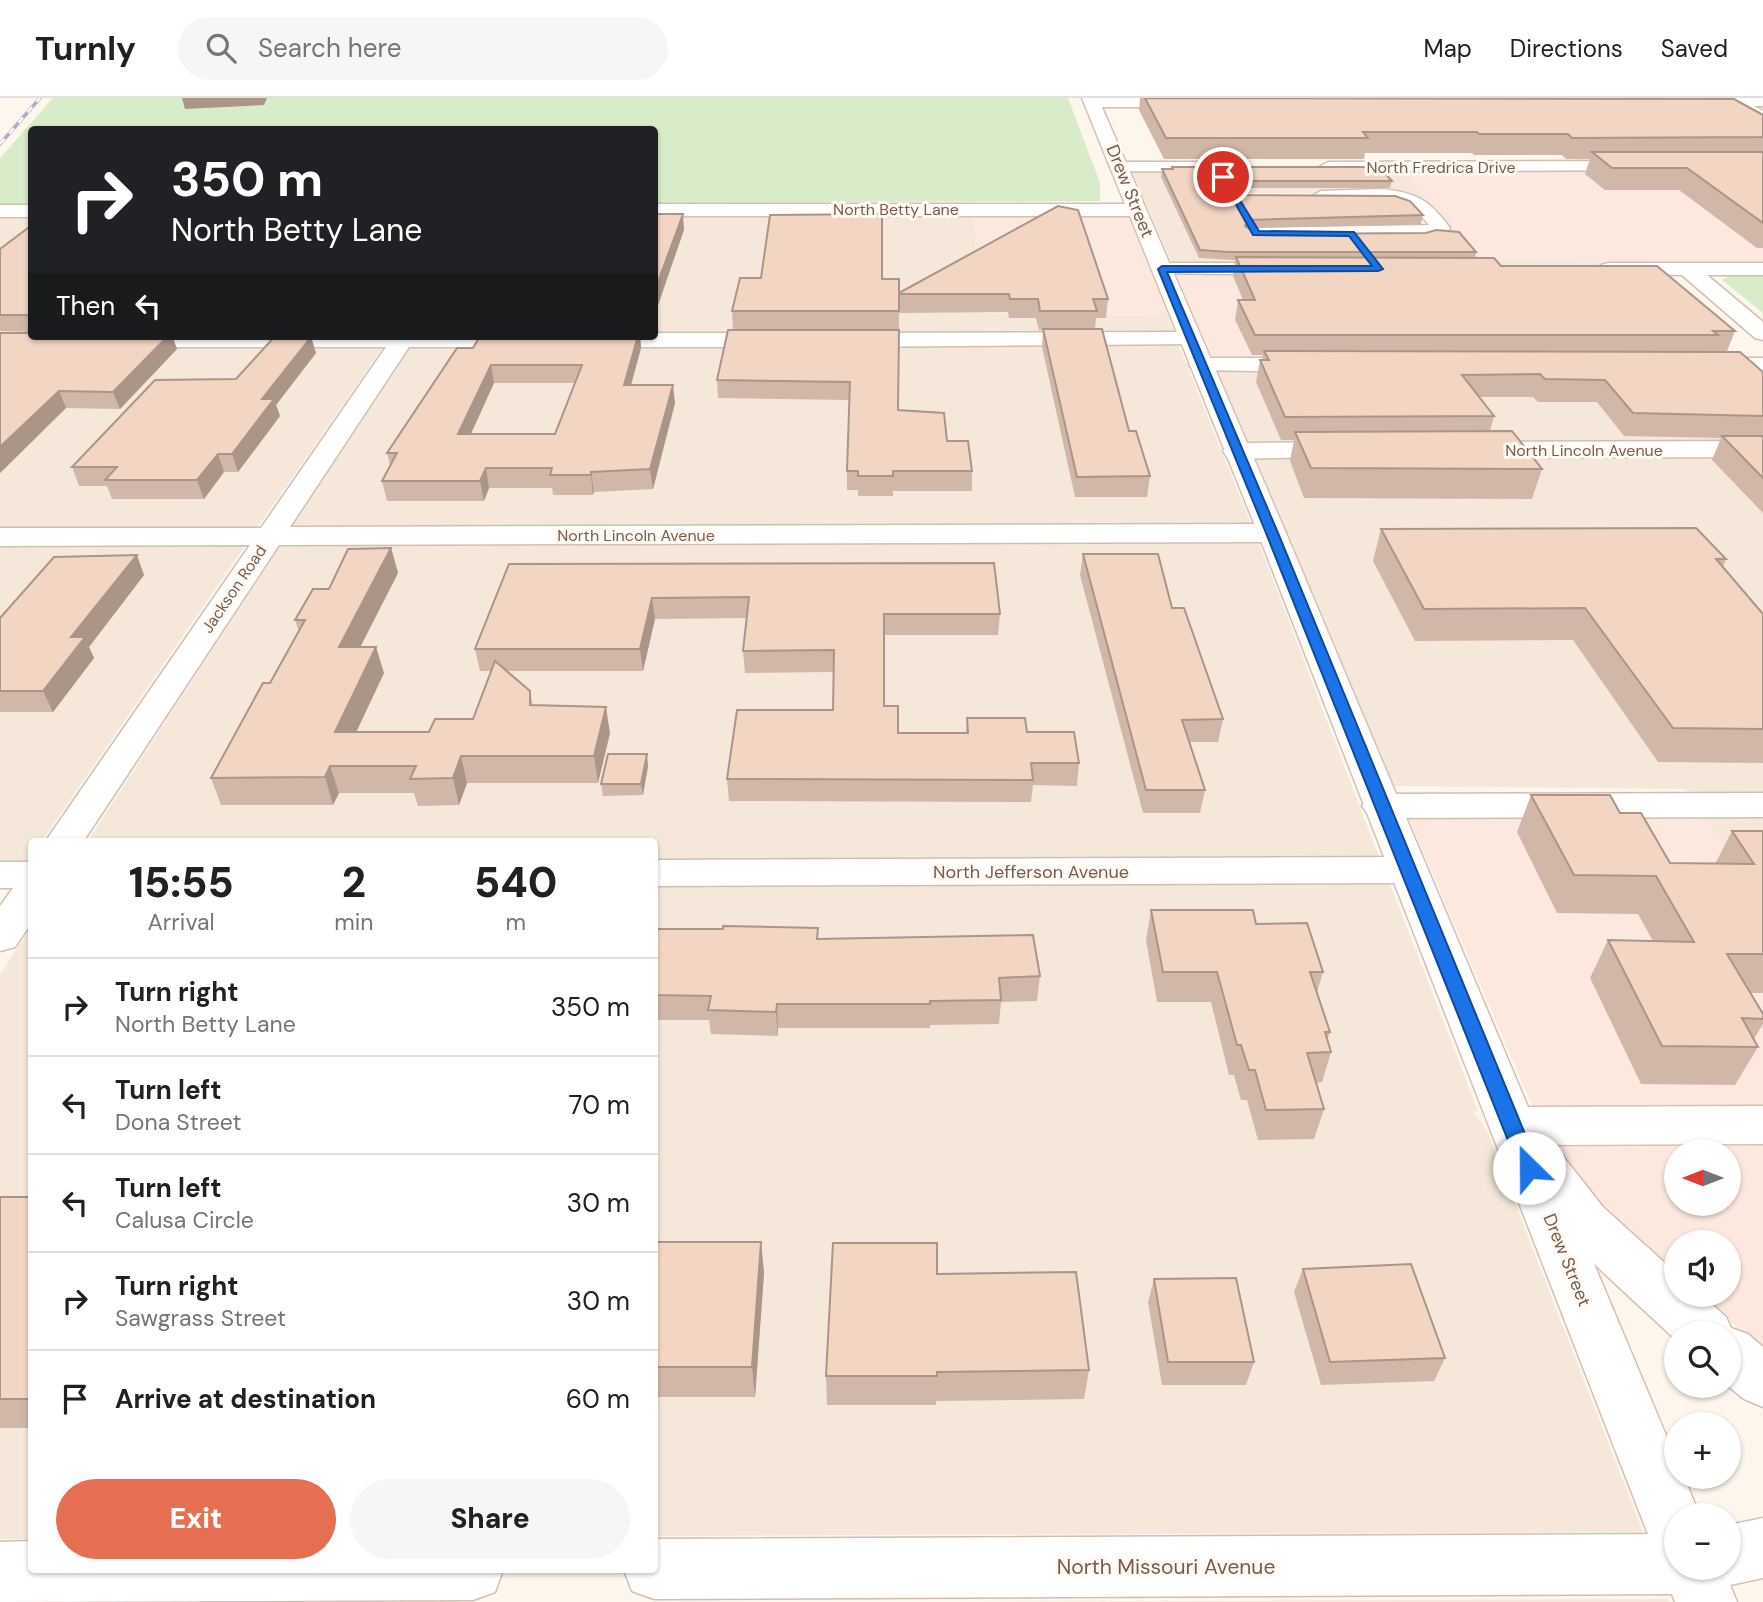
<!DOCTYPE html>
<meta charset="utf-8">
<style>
:root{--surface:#fff;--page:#f6f6f6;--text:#202124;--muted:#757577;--line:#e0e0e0;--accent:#e76f51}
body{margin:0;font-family:"DM Sans",sans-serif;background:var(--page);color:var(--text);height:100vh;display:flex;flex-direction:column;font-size:26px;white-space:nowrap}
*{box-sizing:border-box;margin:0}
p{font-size:23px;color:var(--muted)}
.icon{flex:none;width:38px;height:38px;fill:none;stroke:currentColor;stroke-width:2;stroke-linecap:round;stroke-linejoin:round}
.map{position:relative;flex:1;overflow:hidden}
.drawer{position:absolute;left:28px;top:740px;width:630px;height:735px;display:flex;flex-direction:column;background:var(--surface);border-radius:7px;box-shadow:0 2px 5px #0004}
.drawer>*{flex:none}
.top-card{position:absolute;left:28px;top:28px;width:630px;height:214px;border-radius:7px;box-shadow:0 2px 5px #0004;background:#202124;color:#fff;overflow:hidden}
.needle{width:46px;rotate:270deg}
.tools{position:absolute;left:1664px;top:1041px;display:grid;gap:14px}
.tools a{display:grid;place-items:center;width:77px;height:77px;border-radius:50%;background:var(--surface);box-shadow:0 2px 5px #0004;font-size:35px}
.pin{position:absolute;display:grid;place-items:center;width:60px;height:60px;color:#fff;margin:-30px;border:4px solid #fff;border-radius:50%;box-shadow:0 2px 7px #0007}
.me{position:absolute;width:77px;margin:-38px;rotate:337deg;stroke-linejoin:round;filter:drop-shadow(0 0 5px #0008)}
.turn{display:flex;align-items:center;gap:24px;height:147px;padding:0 28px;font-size:32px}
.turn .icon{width:91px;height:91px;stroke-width:2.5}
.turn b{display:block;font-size:49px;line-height:60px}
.then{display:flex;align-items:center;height:66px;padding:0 28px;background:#0003;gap:14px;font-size:26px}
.eta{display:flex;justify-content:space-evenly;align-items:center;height:119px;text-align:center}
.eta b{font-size:42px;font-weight:800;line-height:49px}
.action{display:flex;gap:14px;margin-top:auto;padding:14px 28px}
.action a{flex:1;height:80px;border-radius:42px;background:var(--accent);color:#fff;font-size:28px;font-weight:800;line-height:80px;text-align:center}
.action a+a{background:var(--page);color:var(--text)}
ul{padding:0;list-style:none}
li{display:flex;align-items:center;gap:21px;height:98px;padding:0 28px;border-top:2px solid var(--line)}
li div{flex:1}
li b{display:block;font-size:26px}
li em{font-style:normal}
header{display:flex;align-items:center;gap:42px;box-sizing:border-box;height:98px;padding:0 35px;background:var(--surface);border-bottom:2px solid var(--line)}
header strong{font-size:33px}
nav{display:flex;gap:38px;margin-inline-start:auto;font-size:24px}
.search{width:490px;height:63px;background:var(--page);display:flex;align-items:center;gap:18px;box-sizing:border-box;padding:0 24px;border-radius:38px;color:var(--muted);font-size:26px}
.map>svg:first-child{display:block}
.residential{fill:#f5e8da}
.commercial{fill:#fde8e0;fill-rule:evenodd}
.green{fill:#d8ecc9}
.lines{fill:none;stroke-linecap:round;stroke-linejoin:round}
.street-casing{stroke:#d1beb0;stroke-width:3}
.secondary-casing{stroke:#d6c0b0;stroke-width:3}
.street{fill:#fff;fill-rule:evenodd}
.secondary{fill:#fff;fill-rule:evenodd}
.rail-casing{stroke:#b9a8c9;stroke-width:3.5}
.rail{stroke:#fffaf3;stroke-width:2.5;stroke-dasharray:7;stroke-linecap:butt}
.wall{fill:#d1b7a8;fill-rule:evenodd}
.shaded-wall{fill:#aa9588}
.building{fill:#f3d5c3;stroke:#aa9588;stroke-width:2;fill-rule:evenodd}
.route{fill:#1a73e8;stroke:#114b97;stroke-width:2}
.labels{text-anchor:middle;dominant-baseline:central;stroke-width:6;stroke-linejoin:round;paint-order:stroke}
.far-street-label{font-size:16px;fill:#7a5c4d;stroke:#fffaf3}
.street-label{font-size:18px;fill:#7a5c4d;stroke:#fffaf3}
.near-street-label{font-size:21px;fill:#7a5c4d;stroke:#fffaf3}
</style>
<header>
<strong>Turnly</strong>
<div class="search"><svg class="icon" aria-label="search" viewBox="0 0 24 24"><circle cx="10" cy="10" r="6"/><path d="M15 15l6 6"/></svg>Search here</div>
<nav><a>Map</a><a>Directions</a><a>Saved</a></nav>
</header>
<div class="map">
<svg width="1763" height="1504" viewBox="0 0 1763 1504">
<rect width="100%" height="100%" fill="#fdf6ec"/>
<path class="residential" d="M1406,71l11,18 66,72 248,6h-343l63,-35 -21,-26 -16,-7 -29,-4h-142l-11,-18h-20l48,85 103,5h-190l-42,-95z
M974,114l4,102 190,1 7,19 -520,1 -1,-122z
M0,116h31v122h-31z
M1178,246l74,182 -961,2 121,-183z
M0,247h385l-128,183 -257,1z
M1217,272h546v73l-514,1z
M1763,358v336l-75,1 -2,-4 -292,-3 -139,-329z
M1258,443l121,316 -724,2 -1,-17h-567l195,-299z
M247,445l-206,299h-9l-1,14 -3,5h-28v-317z
M1763,719v88l-58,-87z
M1390,786l88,227 -5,1 13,17 157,403 -988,4 -1,-649z
M31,829v612h-31v-564z
M1668,1501l1,3h-694z"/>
<path class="commercial" d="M1406,71h357v96l-280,-6 -66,-72z
M974,114l153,1 41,102 -190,-1z
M1176,175h229l68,87h-260z
M1705,720l58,87v200l-230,2 -124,-288z
M1763,1047v205l-65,-55h31v-53h-53v33l-66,-61 -53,-67zM1676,1054h53v52h-53z"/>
<path class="green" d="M53,0h1015l32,85v18l-445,2 -1,-73h-622l-1,76h-31v-48z
M1733,175l30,1v39l-41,-33z"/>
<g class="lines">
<g class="street-casing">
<path id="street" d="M1090,0h104l6,4 -8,5h-100l-8,-5z
M1687,0h76v8h-70l-5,-2 -3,-3z
M1638,63l6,1 3,4 -3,4 -316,2 -9,-5 9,-5z
M1120,64h105l9,5 -9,5 -111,-1 -3,-4 3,-4z
M1380,91c35,3 49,10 70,39l-3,4 -23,7 -168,1 -10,-6 10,-6 173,-3c-36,-49 -99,-8 -117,-29l9,-5z
M1162,165h123l7,2 3,4 -3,4 -7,2 -130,-2 -3,-4 3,-4z
M1608,165h155v12h-56l56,47v18l-8,-2 -73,-63 -81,-2 -3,-4 3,-4z
M1190,234l8,2 3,5 -3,5 -352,3 -8,-2 -3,-5 3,-5 8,-2z
M654,235h124l8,2 3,5 -3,5 -8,2h-191l-8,-2 -3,-5 2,-4h76z
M112,238h427l2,4 -3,5 -8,2h-121l-119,180 982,-3 10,3 4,6 -4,6 -10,3 -993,3 -196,297h-38l205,-297 -250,1v-18h261l125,-181h-265l-8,-2 -3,-5z
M1201,260h112l8,2 4,5 -4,5 -8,2 -120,-2 -4,-5 4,-5z
M1702,260h61v14l-69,-2 -4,-5 4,-5z
M1763,343v16l-288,1 -9,-2 -4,-6 4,-6 9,-2z
M1344,344l9,2 4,6 -4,6 -117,3 -9,-2 -4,-6 4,-6 9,-2z
M1763,695v24l-382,1 -13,-4 -6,-8 6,-8 13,-4z
M1407,759l14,4 6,9 -6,9 -14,4 -753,3v-26z
M0,764h32v60l-17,25 -15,4v-45l13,-18h-13z
M1534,1037l17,6 52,66 73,66v22h26l24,22 5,11 17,6 15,13v60l-19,-8 -16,-13 1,-52h-53v6c-59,-56 -128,-110 -166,-185l7,-14z
M1676,1436v34h29l-8,17 -21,9 -1022,5 -22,-8 -8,-21h30v-31z
M32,1443v29h471l-8,22 -22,8 -473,2v-60z"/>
</g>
<g class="secondary-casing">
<path id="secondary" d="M1082,0h16l188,435 242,574 235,-1v38l-219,1 132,314v18h8l16,39h-24v52h53v-43l34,-7v60l-33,7 7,17h-62l-13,-34 5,-13 -12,-5 -9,-21 -388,-996 -128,-317h-476v-12h471z
M1721,0h19l23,13v12z
M0,107h32v12h-32z"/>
</g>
<use href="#street" class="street"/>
<use href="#secondary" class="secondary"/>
<g class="rail-casing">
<path id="rail" d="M0,46l40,-46"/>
</g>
<use href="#rail" class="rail"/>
</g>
<path class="wall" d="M1140,0h545l78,17v133h-6l-78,-58h-74l-20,-16 5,-15h-24l-4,-4h-88l-2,-2h-107l-1,6h-200l-25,-49z
M1172,69l220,14 -2,7h-156l-7,4 2,3 194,20 -2,9 -173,4 9,6 219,18 -1,6 26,8 234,65 -8,20h-16v1l52,20v141l-51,-53 9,-22 -97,-2 -27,-34h-59l-5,-5h-54l15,19 -4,15 52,38 -10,30 -228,-1 -14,-37 4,-21h-13l-25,-58 4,-22h2l1,-5h-11l-17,-35 3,-20h5l-10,-24 2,-16 -36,-2 -38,-81 1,-8h10z
M1058,108l50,93 -2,19h-10l-1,11 34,102 21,45 -3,21h-72l-33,-150 1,-17h-4l-3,-12h-27l-1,-6 -109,1 -1,97 49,31 25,30v20h-79v5h-35v-6h-11v-19l2,-71 -131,-2 -1,-18 16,-50 -1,-19 150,-32 17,14z
M32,127v107l-32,-1v-82z
M0,235l32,3h140l5,13 -57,60 -54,-1 -66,65z
M480,238h160l1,12 -10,37 44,18 -22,86 -59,3 -1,3h-40l-1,-7h-63l-5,13h-97l-5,-20 8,-16 -3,-12 86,-105zM494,285h81l-20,51h-84z
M311,239l5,16 -40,52 4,11 -42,56h-14l-20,27h-92l-5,-13h-28l-7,-19 164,-88z
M1381,431l345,30 -3,8 40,47v149l-105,-1 -85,-122 -158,1 -42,-80z
M391,450l7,25 -38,74 24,26 -28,59h73l44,-13 18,-48h-11l-5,-22 34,-85 491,50 -2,21h-114v71l14,27h68l1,-15 60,14 52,31 -2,23 -44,-1 -2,17 -302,-1 -2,-22 106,-69v-38l-88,1 -2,-22 4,-33 -92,1 -12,52h-136l23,20 3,15 77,27 -12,50h-131l-8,22 -41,1 -4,-13h-75l-6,12h-112l-10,-27 59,-95 29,-51 -4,-12 34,-31z
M1083,456l89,54 51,111 -5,23h-28l15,48 -5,23h-57l-63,-238z
M144,477l-55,72 5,11 -41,54h-53v-94z
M648,668l-5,29 -40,1 -2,-12z
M1531,697l89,18 50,50 45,1 17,-33h31v162h-13l13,21v10l-9,15 4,8 -23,38 -94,-1 -51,-106 18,-38 45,1 -15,-27 -81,-1 -40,-81z
M1151,812l105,14 67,48 -6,20 13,40 -3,8 4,12 -9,30 -6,1 8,26 -10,30 -56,1 -11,-40h-6l-7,-25h-5l-18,-73h-54l-11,-62z
M654,831l164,10 222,37 -3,25 -36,1 -2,22 -69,1v3h-152v8l-67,-2 -2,-14h-55z
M0,1099h32v231h-32z
M654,1144h107l3,31 -9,124h-101z
M1303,1171l142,89 -11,23 -113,4 -27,-93z
M937,1176l152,96 -5,29 -148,2v4h-109l-1,-29z
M1154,1181l100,83 -8,23h-84l-14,-83z"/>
<path class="shaded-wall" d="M182,0h85l-3,7 -79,4z
M1235,83l-1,7 -12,7 2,-7z
M683,116l1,16 -29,84 -1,-21z
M168,238h4l5,13 -57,60 -7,-17z
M638,238h2l1,12 -15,55 -2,-18z
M311,239l5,16 -40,52 4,11 -42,56 -6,-18 30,-55z
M491,267l3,18 -32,70 -4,-19z
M673,287l2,18 -22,86 -3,-20z
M59,293l7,17 -66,65v-26z
M218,356l6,18 -20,27 -7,-19z
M486,370l3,20 -5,13 -4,-20z
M591,374l3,20 -1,3 -2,-20z
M391,450l7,25 -51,100 -8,-26z
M137,457l7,20 -55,72 5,11 -41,54 -10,-21 28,-54z
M652,500l3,21 -12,52 -3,-22z
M376,549l8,26 -40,85 -9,-26z
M606,609l4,26 -12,50 -4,-27z
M647,656l1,12 -5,29 -2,-11z
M461,658l6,27 -8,22 -6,-27z
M330,668l9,27 -6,12 -8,-28z
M777,906l1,24v8l-2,-24z
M761,1144l3,31 -9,124 -3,-30z"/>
<path class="building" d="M1145,0l589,1 29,16v22l-191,1 -4,-4h-89l-2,-2h-114l5,6h-202z
M1592,54h171v71l-76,-55h-75z
M1172,69h207l13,14h-157l-11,7 5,7 166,1 15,5 13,14 -175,5 -3,6 12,8 169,-1 10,-3 23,2 17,20h-248l-28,-2 -38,-81h11z
M1058,108l20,4 30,89h-15l4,12h-57l-2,-12h-28l-1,-5h-110v17h-167l8,-33h21l9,-63 112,-1v65h17v14z
M654,116h29l-29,79z
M32,127v90h-32v-66z
M1236,159l258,1 7,8h156l78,65h-22l5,4h-463l-17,-35h17z
M1043,231h59l27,102h7l14,45 -73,1z
M728,232h171l-1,80 46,3 3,28h21l4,30h-79v5h-35v-5h-11l3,-89 -133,-2z
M0,235h32v3h136l-55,56 -54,-1 -59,56z
M275,238l36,1 -49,62h12l-42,55h-14l-21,26h-92l12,-13h-45l83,-87 81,-1z
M480,238h158l-14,49h49l-23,84 -59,3v3h-41l2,-7h-66l-6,13h-98l15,-28h-10l70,-105h16zM491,267h91l-27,69h-97z
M1264,253l476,1 23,20v44l-130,-3 -28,-33 -60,-1 -5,-5 -78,1 32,41 -209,1 -25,-57h9z
M1512,333l30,38 -231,-1 -16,-36z
M1722,338h41v42z
M1696,430l30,31h-10l47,55v115l-90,-1 -88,-120 -161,1 -43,-80z
M391,450l-52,99h37l-41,85h94l6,-13h38l22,-58 35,30v14l76,2 -12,49h-133l-8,22 -43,1 6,-13h-86l-5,11 -114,1 52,-95h7l35,-63h-10l18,-31h16l19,-40z
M1083,456h75l14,54h12l39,111 -41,1 23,70h-59z
M137,457l-66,82h14l-42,54h-43v-73l54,-61z
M994,465l6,51h-116v92h14v27h70l-1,-15h58l2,14h47l5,31h-48l2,17 -306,-1 10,-69h96l1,-60 -91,1 6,-54 -97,1 -12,51h-165l34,-85z
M608,656h39l-6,30h-40z
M1531,697h79l10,18h21l29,50 84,1 -22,-33h31v123h-36l36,60v5l-21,-1 16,29 -96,-1 -54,-106 86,2 -38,-66 -82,-1z
M1151,812h102l3,14 51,-1 16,49h-13l20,60h-5l6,20 -24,1 17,56 -58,1 -11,-40h-6l-8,-25h-4l-20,-73h-54z
M723,828l95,2 -1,11 216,-4 7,41 -41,2 2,22 -71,1v3h-153l-1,8 -68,-2 3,-14 -57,-1v-66h69z
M0,1099h32v202h-32z
M654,1144h107l-9,125h-98z
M833,1145h104v31l139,-2 13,98 -152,2v4h-111z
M1411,1166l34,94 -115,4 -27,-93z
M1236,1180l18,84h-86l-14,-83z"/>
<path class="route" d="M1220,78h5l34,55 95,1 29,37 -5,2 -211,1 111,261 261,635 -3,5 -7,3 -7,-3 -3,-5 -253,-635 -108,-264 4,-3h210l-23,-30 -96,-1z"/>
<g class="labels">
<g class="far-street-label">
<text x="1441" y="69">North Fredrica Drive</text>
<text x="896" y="111">North Betty Lane</text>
<text x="1584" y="352">North Lincoln Avenue</text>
<text x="636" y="437">North Lincoln Avenue</text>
<text transform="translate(234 491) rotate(-56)">Jackson Road</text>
</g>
<g class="street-label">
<text transform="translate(1130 93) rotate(68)">Drew Street</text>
<text x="1031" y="774">North Jefferson Avenue</text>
<text transform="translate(1567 1162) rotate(68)">Drew Street</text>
</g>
<g class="near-street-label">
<text x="1166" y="1469">North Missouri Avenue</text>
</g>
</g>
</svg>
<div class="tools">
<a><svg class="needle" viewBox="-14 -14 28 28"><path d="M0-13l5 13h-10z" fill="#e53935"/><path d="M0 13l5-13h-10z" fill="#757577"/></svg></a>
<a><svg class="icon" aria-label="sound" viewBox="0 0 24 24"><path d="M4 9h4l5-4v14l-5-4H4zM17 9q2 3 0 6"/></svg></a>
<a><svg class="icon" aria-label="search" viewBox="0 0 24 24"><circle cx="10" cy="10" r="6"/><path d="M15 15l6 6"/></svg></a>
<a>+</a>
<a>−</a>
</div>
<div class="pin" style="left:1223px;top:79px;background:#d93025"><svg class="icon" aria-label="arrive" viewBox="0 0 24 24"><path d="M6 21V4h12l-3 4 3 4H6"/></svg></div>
<svg class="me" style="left:1529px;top:1070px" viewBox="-20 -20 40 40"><circle r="19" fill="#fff"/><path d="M0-13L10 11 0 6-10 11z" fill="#1a73e8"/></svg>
<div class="top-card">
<div class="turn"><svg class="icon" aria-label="right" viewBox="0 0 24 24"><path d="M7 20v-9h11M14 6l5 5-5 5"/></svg><div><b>350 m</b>North Betty Lane</div></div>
<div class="then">Then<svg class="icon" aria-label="left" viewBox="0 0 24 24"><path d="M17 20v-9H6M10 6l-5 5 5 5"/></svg></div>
</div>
<section class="drawer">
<div class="eta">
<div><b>15:55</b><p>Arrival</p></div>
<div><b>2</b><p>min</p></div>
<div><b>540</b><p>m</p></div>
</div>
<ul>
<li><svg class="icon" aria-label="right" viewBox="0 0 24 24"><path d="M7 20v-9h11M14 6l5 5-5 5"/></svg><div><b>Turn right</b><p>North Betty Lane</p></div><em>350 m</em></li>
<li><svg class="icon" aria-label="left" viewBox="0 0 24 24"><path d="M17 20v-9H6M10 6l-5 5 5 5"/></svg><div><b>Turn left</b><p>Dona Street</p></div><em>70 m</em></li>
<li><svg class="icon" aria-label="left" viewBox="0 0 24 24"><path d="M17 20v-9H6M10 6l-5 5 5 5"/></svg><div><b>Turn left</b><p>Calusa Circle</p></div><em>30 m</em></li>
<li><svg class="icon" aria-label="right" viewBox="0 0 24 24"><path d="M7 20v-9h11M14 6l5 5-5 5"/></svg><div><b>Turn right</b><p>Sawgrass Street</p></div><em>30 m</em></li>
<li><svg class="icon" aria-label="arrive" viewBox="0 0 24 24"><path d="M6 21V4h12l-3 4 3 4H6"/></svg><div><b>Arrive at destination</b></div><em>60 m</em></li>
</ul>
<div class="action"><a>Exit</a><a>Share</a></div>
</section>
</div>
